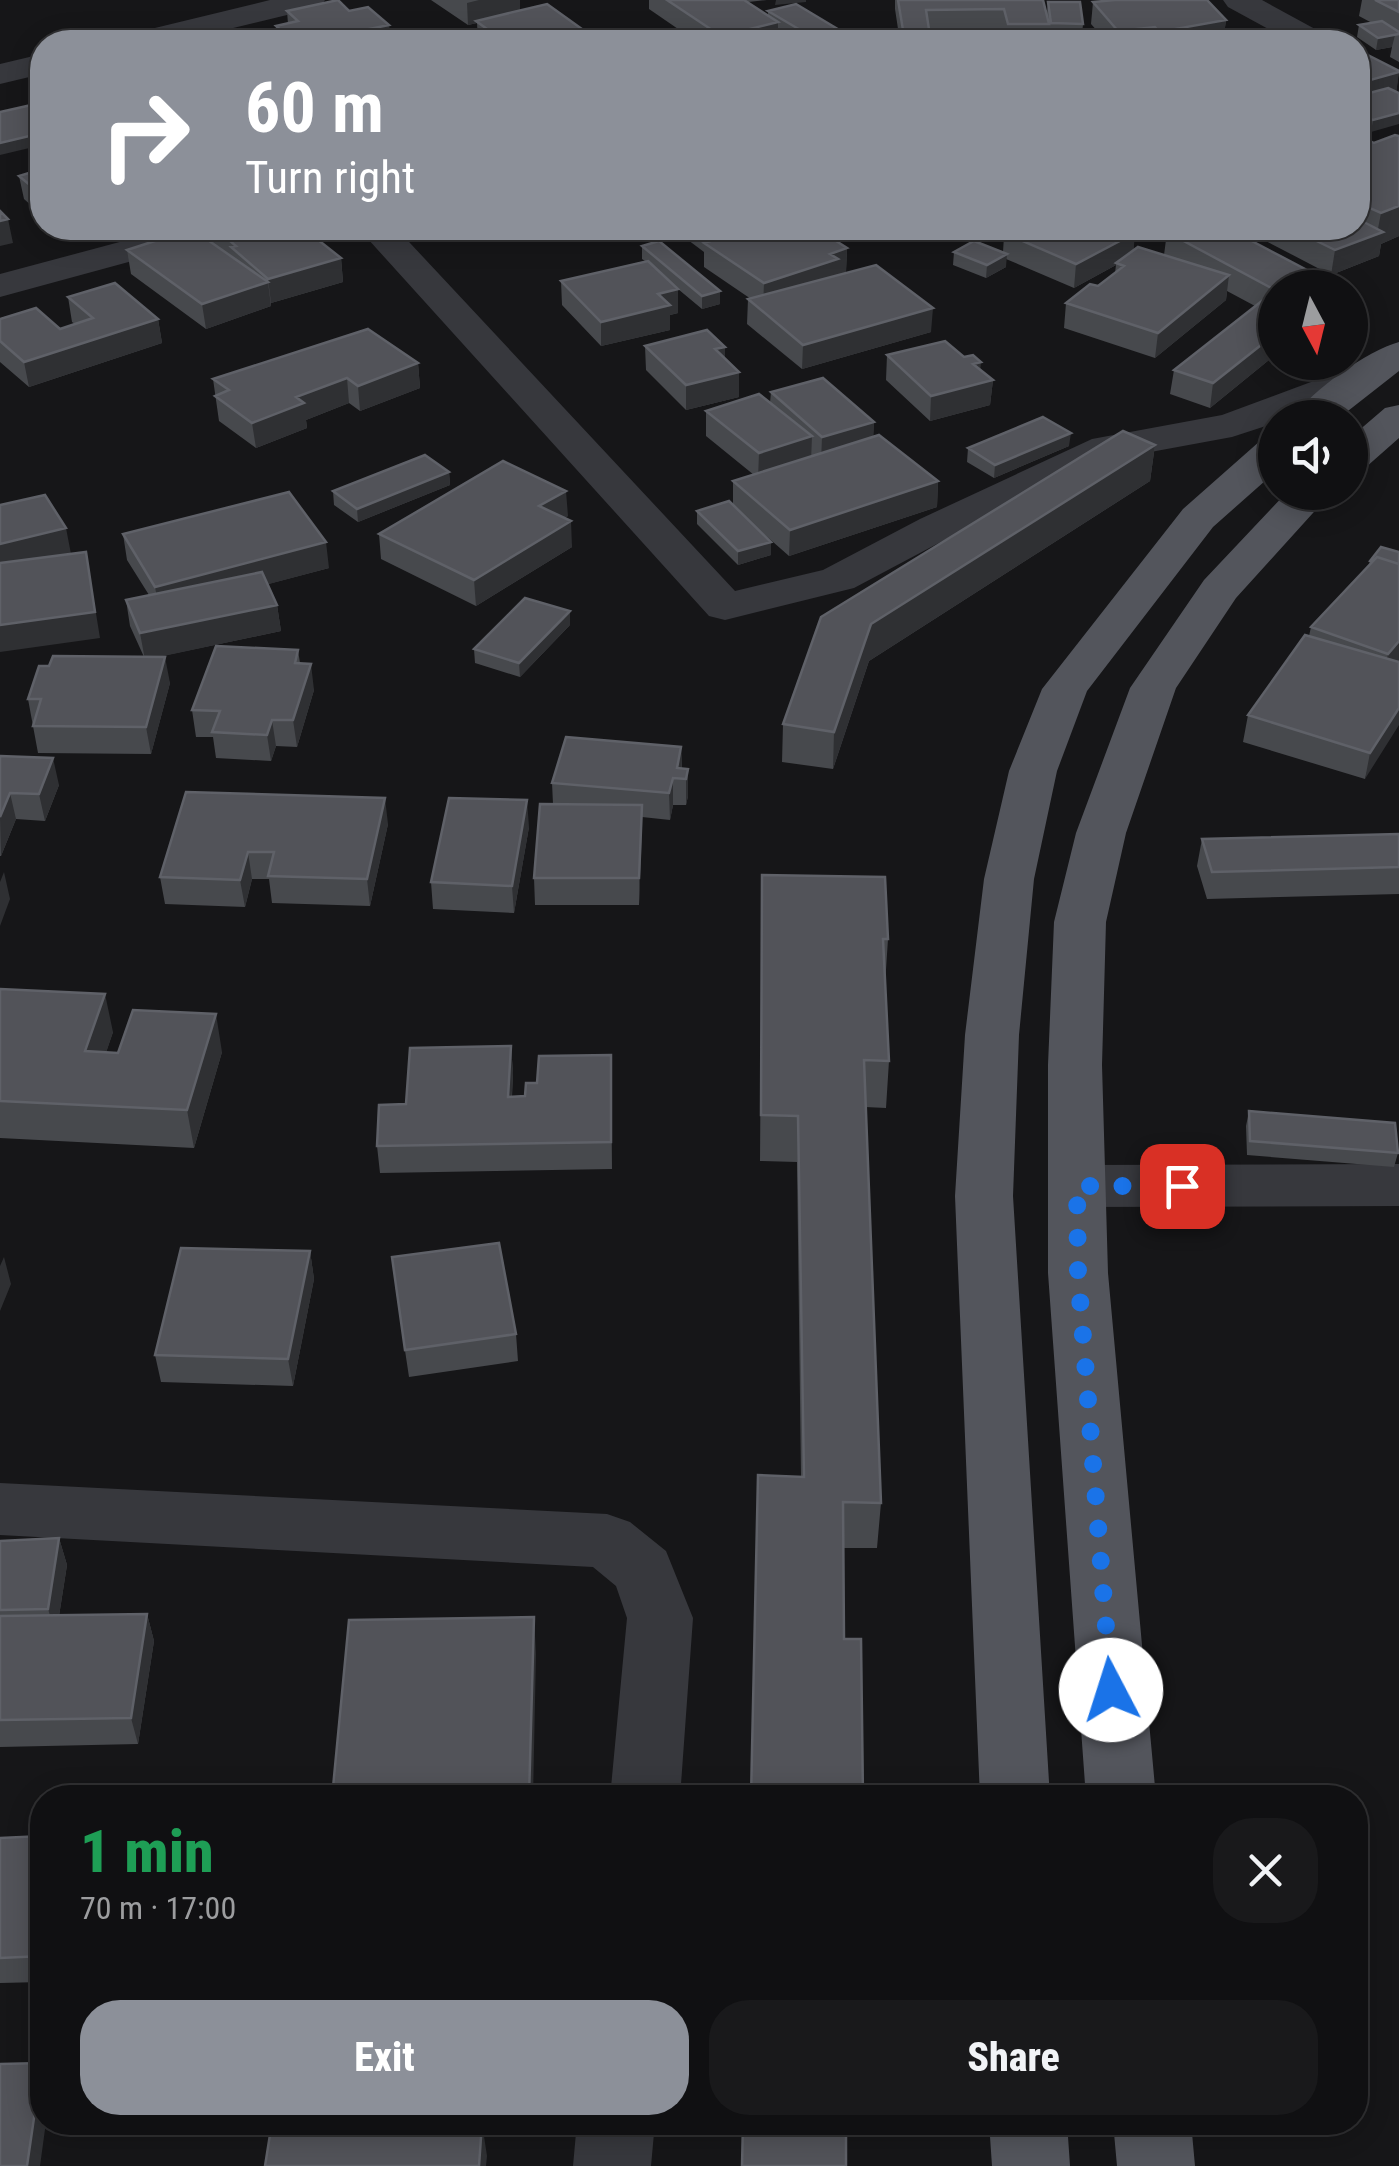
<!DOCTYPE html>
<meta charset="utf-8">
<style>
:root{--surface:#101012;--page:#19191b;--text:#f1f3f6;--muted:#9c9d9f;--line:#303032;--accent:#8c9099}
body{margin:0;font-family:"Roboto Condensed",sans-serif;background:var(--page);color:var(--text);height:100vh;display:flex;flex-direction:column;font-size:38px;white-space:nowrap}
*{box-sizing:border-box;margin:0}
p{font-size:32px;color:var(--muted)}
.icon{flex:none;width:55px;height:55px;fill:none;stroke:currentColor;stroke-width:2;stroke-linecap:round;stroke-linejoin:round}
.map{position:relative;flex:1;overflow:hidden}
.details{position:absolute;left:30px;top:1785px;width:1338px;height:350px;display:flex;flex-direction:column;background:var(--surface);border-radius:40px;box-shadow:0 5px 25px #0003,0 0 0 2px var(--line)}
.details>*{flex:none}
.hud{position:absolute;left:30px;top:30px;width:1340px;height:210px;border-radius:40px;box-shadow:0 5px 25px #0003,0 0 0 2px var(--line);background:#8c9099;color:#fff;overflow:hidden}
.needle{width:65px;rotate:173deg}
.fabs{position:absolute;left:1258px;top:270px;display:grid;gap:20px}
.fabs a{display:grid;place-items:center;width:110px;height:110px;border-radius:50%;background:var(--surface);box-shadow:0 5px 25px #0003,0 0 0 2px var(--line);font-size:50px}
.pin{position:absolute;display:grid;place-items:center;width:85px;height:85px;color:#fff;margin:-42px;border-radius:20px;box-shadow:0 5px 15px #0006}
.me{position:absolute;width:110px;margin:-55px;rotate:355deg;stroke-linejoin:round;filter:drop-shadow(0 0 8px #0008)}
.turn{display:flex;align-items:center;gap:35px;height:210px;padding:0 50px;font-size:45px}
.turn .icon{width:130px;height:130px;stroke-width:2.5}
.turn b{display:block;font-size:70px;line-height:85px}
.round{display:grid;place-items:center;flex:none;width:105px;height:105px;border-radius:40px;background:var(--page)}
.head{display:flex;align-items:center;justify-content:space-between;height:170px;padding:0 50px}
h1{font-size:60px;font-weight:800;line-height:75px;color:#1e9e55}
.button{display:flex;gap:20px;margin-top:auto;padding:20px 50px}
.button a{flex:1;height:115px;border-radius:40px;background:var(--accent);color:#fff;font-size:40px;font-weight:800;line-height:115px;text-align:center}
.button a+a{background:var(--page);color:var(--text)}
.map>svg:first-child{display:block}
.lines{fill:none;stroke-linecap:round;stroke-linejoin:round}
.minor{fill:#37383d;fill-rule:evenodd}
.major{fill:#53555c;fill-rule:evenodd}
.wall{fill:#47494d}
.shaded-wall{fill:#2f3033}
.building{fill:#525359;stroke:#5f6168;stroke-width:2.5}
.route{stroke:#1a73e8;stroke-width:18;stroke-dasharray:0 32.4}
</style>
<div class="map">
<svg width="1399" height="2166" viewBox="0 0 1399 2166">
<rect width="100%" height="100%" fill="#161618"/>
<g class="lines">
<path class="minor" d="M270,0h55l-5,7 -145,35h-54l5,-7z
M1223,0h39l64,35 5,7h-39l-64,-35z
M42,54v20l-42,10v-20z
M172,228h57l-5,8 -224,61v-23z
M358,228h38l339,363 88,-21 97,-51 172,-80 130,-24 148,-55 14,4 6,8 -6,8 -96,38h-13v5l-43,14 -114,21 -168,79 -96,51 -129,32 -16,-4z
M1399,1164v42l-322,1 -20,-6 -9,-15 9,-15 20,-6z
M0,1483l607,31 23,8 36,29 27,67 -13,180h-70l17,-180 -11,-32 -23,-19 -593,-32z
M577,2122h78l-4,44h-78z"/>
<path class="major" d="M1399,342v29l-60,47h-46c18,-27 75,-68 106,-76z
M1399,405v33l-34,30 -15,3v-33l35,-30z
M1275,438v34l-62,55 -126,164 -30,80 -23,108 -15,156 -6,161 37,602h-70l-25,-602 10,-161 19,-156 25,-108 33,-82 141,-180 77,-68z
M1287,492h45l-96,106 -60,90 -50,145 -20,89 -4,143 6,208 48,525h-70l-38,-525v-208l6,-143 22,-89 54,-145 74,-108z
M989,2122h78l3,44h-78z
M1113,2122h78l4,44h-78z"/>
</g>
<path class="wall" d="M431,0h89v11l80,31h-122l-1,-19 -9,2z
M649,0h118l-19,2 20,14v-5l78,23v8h-45l-23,-13v13h-81l-48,-33z
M895,0h148l4,13 1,-11 35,22 -1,11h-32l-1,-7 -2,14h-42l-3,-10h-72v10h-30l-5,-33z
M1362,0h37v62l-9,-5 2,-10 -16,3 -19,-13 2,-12 13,-2 -13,-7z
M1093,2l133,18 -3,22h-116l-16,-18z
M287,11h62l40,14 1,14 5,3h-117l-2,-16 12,-2z
M1358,50l41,21 -3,21 -25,40 -13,-7z
M1358,135l16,8 25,-7v100l-18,8 -2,12 -48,19 -90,-47h117z
M42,169v46l-18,-16 -5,-23z
M211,228h127l1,4 -23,6 25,20 2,24 -72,21v3l-65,23 -75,-55 -4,-24 86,-7z
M672,228h126v1l8,5 41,14 -1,24 85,60 -129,37 -55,-45 1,-25h3l-47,-32v-15z
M972,228h151l12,5 -2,18 31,4 3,-23 159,48 -1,8h-50v67l-65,53 -40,-14 4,-24 81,-64 -28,-15 -1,9 -71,58 -91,-30 2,-25 32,-17 17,-13 1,-8 -42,23 -68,-29v8l-20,11 -33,-13 1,-13h49l1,-16 -4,3z
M642,246l78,58 -18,5 -24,-20v24l-8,2v15l-69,16 -39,-41 -1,-24 84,-20 -3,-2z
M68,297l90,22 4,24 -133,44 -29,-25v-43l60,10 15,-5 -3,-2z
M645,346l80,1v12l14,13v25l-53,13 -40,-40z
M887,355l93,15 13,10 -3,25 -60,16 -44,-41z
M418,363l2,25 -60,23 -11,-8 -43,17 1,8 -51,20 -37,-27 -6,-42z
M771,392l103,30 -1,14 65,45 -1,26 -148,49 -33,-29 15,28 -33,10 -41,-41v-13l36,-7v-23l21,-6 -48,-39v-25l64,-8z
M1155,445l-5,36 -281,180 -36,108 -51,-7 1,-38z
M1069,446l-75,32 -27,-16 1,-14z
M449,472l1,13 -92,37 -24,-17 -1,-14z
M568,516l-4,2 8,29 -96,59 -95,-47 -2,-25z
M123,534l206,34 -61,16 9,21 4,26 -124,26 13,26 -19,71 -113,-1 -10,-54 116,-42 -14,-31 -4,-26 23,-5 -22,-35z
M1399,552v108l-34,119 -122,-37 5,-27 61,-79 2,-9 58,-62 1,-4z
M570,625l-50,52 -45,-14 -1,-14z
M298,650l2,13 14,27 -17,57 -21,-1 -5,15 -55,-3 -3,-21h-17l-4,-27z
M681,747l1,22h6v27l-2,9h-13l-3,15 -28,-3 -3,88h-104l-1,-27 19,-74 -1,-21z
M0,756l59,29 -14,36 -29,-2 -15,37h-1z
M186,792l202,32 -18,82 -98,-3 -3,-24h-17l-7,28 -80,-3 -5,-27z
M529,827l-15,86 -81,-4 -2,-27z
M1399,834v60l-192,5 -10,-33 5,-27z
M762,875l126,64 -3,46 4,76 -3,47 -21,-1 16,396 -4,45h-33v91l19,159 -62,-321 -4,-315 -37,-1z
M0,989l113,43 -7,20h116l-28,96 -194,-10z
M511,1046l2,27 -1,24 13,-1 12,-13 74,-28 1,114 -232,4 -3,-27 29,-42z
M1249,1111l149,42 -4,14 -147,-12 -1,-29z
M310,1251l4,28 -21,107 -132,-4 -6,-27z
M395,1284l121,50 2,27 -109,16z
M59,1538l8,27 -8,51 88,-2 7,27 -16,103 -138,3v-206z
M42,1836v146l-42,1v-145z"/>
<path class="shaded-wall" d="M479,0h41v12l-44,9 1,2 -9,2 -1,-22z
M776,0h30v2l-31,3z
M1226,20l-3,22h-65l1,-10z
M778,22v20h-57v-6z
M389,25l1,17h-85z
M1155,27l-2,15h-36l1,-11z
M846,34v8h-27v-1z
M1395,35l-3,12 -16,3 2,-12z
M1399,72l-3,22 -33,9 4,-22z
M1399,113v11l-28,8 2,-12z
M42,133v12l-42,10v-12z
M1399,206v30l-18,8 -2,12 -48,19 4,-25 42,-16 4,-21z
M8,219l5,24 -13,3v-25z
M61,228h16l-15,4z
M295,228h43l1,4 -42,12z
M720,228h78l-89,18v-15z
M1001,228h19l-16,5v3l-4,3z
M1135,233l-2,24 -17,6v2l-42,23 2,-24z
M847,248l-1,24 -83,35 1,-24 66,-29z
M1007,254l-1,13 -20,11 1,-13z
M341,258l2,24 -72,21 -3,-24z
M1229,275l-3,25 -71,58 3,-25z
M1326,280l-1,8h-19z
M268,282l3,24 -65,23 -4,-25z
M678,289v24l-8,2v15l-69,16v-24l57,-28z
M720,291v13l-18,5v-13z
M933,308l-2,24 -129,37 1,-24z
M158,319l4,24 -133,44 -5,-25z
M1275,334v21l-65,53 3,-25z
M725,347v25l-10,-23z
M981,362l-2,22 14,-4 -3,25 -60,16 1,-25 42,-32z
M418,363l2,25 -60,23 -2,-25z
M739,372v25l-53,13v-25z
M347,378l2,25 -43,17 1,8 -51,20 -4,-25 44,-26z
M874,422l-1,25 -52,16 1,-26z
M1071,433l-2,13 -75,32 1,-13z
M812,436l-1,25 -53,18 1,-26z
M1155,445l-5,36 -281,180 -36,108 1,-37 37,-108z
M449,472l1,13 -92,37 -1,-13z
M938,481l-1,26 -148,49 1,-26z
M566,491l2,25 -27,16 -2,-26z
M571,521l1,26 -96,59 -2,-26z
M66,528l5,26 -71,17v-27z
M326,542l3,26 -169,45 -5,-26z
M771,542v13l-33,10v-14z
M86,552l14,86 -100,14v-27z
M277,605l4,26 -136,29 -5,-27z
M570,611v14l-50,52 -1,-14z
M1399,641v19l-17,20 6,-26z
M165,657l5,26 -19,71 -5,-27z
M311,664l3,26 -17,57 -4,-27z
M1399,708v17l-34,54 5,-26z
M272,720l4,26 -5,15 -4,-26z
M681,747l1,27 -5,-6z
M53,758l6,27 -14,36 -6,-27z
M688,769v27l-2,9v-26z
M673,778v27l-3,15 -1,-27z
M10,793l6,26 -15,37 -1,-39z
M385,798l3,26 -18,82 -3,-27z
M527,800l2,27 -15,86 -2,-27z
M642,805v27l-3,73v-27z
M248,852l4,27 -7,28 -5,-27z
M4,872l6,27 -10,27v-44z
M105,994l8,38 -19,57 -9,-38z
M216,1014l6,38 -28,96 -7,-38z
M511,1046l2,27 -3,51 -2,-27z
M310,1251l4,28 -21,107 -5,-27z
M4,1257l7,27 -11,27v-45z
M59,1538l8,27 -11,70 -8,-26z
M147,1614l7,27 -16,103 -7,-26z
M534,1617l2,37 -3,144h-4z
M42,2063v59h4l-6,44h-13z
M482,2123l5,33 -1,10h-7z"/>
<path class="building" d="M338,0l11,11 19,-4 21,18 -84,17h-11l-18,-16 22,-5 -11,-10z
M667,0h77l34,22 -57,14z
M898,0h145l6,24h-41l-4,-15 -78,1 4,26h-26z
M1115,0h92l19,20 -67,12 -4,-5 -37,4 -25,-29z
M1375,0h24v12z
M1048,2h32l3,22 -32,-1z
M547,4l53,38h-95l-29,-21z
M796,4l50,30 -27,7 -51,-30z
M1382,21l17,11v2l-21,4 -19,-13z
M1323,32l21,10h-49l-3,-1z
M1100,36l3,6h-53l-2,-3z
M391,39l4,3h-19z
M1358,50l41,21v1l-32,9 -9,-5z
M1388,88l11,5v20l-26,7 -15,-8v-16z
M36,104l6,7v22l-42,10v-31z
M1358,135l16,8 21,-8 4,1v70l-18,7 -23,-10z
M42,169v26l-23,-19z
M0,211l8,8 -8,2z
M1358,219l25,13 -48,18 -45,-22h68z
M215,228h88l38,30 -73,21 -37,-32 5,-1z
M753,228h43l10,6 13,-4 28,18 -17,6 8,5 -74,24 -60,-40z
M1015,228h108l12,5 -59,31 -72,-31z
M1179,228h48l99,52 -20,8h-31v2l-108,-58z
M192,229l76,53 -66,22 -75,-54z
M659,241l61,50 -18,5 -60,-50z
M974,241l33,13 -20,11 -33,-13z
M1138,247l91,28 -71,58 -92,-30 24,-19 8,2 26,-20 -8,-3z
M648,261l30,28 -20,5 12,11 -69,17 -40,-41z
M876,265l57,43 -130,37 -55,-46z
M115,283l43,36 -134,43 -24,-21v-22l36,-11 24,21 33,-11 -25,-21z
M1267,297l8,3v34l-62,49 -39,-13z
M368,329l50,34 -60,23 -11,-8 -51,19 8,6 -52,20 -37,-27 14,-6 -16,-11z
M707,330l18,17 -10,2 24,23 -53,13 -41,-39z
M945,341l19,16 9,-2 8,7 -8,2 20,16 -62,16 -44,-41z
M823,378l51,44 -52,15 -51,-45z
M759,394l53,42 -53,17 -53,-42z
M1043,417l28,16 -76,32 -27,-17z
M1123,431l32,14 -284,179 -37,108 -51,-8 38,-107z
M879,435l59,46 -148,49 -57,-49z
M425,455l24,17 -92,37 -24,-18z
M503,461l63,30 -27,15 32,15 -97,59 -95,-46z
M289,492l37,50 -171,45 -32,-53z
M45,495l21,33 -66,16v-39z
M729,501l42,41 -33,9 -41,-40z
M1381,547l18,5v12l-22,-7 -5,5 -2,-1z
M86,552l9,60 -95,13v-62z
M1377,557l22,7v77l-11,13 -77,-27z
M262,572l15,33 -137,28 -14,-33z
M525,598l45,13 -51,52 -45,-14z
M1305,635l94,27v46l-29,45 -122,-38z
M216,646l82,4 -3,13 16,1 -18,56h-21l-5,15 -55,-3 8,-21 -28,-1z
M53,656l112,1 -19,70 -113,-1 8,-27h-13l11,-33h10z
M566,737l115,10 -4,21 11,1 -2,10 -13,-1 -4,15 -117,-10z
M0,756l53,2 -14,36 -29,-1 -10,24z
M186,792l199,6 -18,81 -99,-3 6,-24h-26l-8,28 -80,-3z
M449,798l78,2 -15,86 -81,-4z
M540,804l102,1 -3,73h-105z
M1399,834v33l-187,5 -10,-33z
M762,875l123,2 3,62h-5l6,122 -25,-1 17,443 -38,-1 1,137h17l2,159h-112l7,-323 46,2 -6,-361 -37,-1z
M0,989l105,5 -20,57 33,2 15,-43 83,4 -29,96 -187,-9z
M511,1046l-3,51 17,-1 1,-13h11l2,-27 72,-1v87l-234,4 2,-41 27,-1 4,-56z
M1249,1111l146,12 3,30 -148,-12z
M499,1243l17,91 -111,16 -13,-93z
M181,1248l129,3 -22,108 -133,-4z
M59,1538l-11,71 -48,1v-69z
M147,1614l-16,104 -131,2v-104z
M534,1617l-5,181h-197l17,-178z
M42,1836v120l-42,2v-120z
M42,2063l-15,103h-27v-102z
M272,2122l210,1 -3,43h-214z
M743,2122h103v44h-104z"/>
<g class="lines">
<path class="route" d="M1111,1690l-33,-417 -1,-87h105"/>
</g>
</svg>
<div class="fabs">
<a><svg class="needle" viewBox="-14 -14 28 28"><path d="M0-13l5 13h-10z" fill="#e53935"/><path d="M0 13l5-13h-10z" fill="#9c9d9f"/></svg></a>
<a><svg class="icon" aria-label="sound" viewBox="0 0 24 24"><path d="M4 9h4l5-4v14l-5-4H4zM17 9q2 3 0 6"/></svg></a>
</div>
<div class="pin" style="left:1182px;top:1186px;background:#d93025"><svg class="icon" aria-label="arrive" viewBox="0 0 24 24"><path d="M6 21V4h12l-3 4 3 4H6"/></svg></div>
<svg class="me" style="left:1111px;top:1690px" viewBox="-20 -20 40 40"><circle r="19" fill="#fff"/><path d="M0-13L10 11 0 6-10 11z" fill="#1a73e8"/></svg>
<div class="hud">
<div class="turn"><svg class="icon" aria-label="right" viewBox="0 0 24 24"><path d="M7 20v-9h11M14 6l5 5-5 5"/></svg><div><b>60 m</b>Turn right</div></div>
</div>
<section class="details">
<div class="head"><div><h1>1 min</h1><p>70 m · 17:00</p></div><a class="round"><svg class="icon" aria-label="close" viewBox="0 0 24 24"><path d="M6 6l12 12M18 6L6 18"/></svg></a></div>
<div class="button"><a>Exit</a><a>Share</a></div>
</section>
</div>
